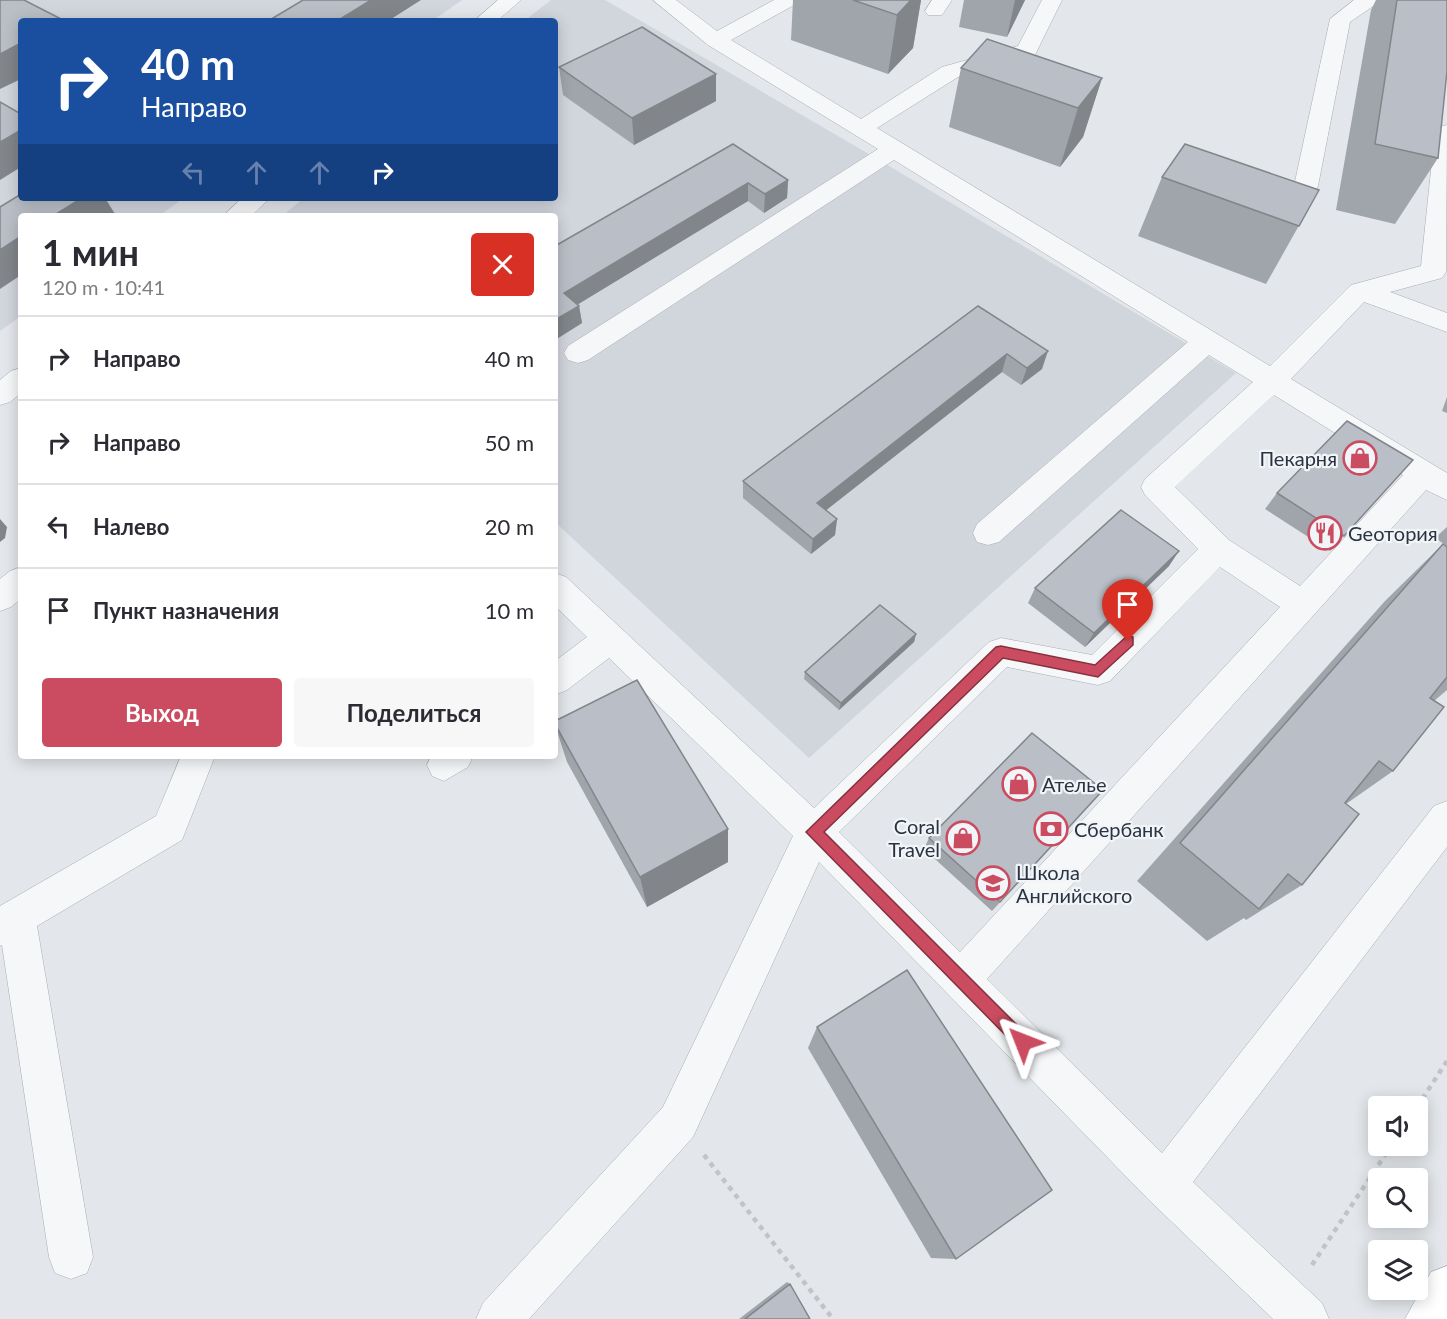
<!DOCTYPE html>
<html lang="ru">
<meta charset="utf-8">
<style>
:root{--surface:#fff;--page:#f7f7f7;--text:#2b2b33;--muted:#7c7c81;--line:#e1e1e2;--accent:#cb4c60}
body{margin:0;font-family:Lato,sans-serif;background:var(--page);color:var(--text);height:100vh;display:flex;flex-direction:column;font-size:22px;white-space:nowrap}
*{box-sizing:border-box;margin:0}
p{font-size:20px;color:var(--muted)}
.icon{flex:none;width:33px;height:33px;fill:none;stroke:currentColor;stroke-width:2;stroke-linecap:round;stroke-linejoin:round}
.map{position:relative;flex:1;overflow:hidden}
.drawer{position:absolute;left:18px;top:213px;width:540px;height:546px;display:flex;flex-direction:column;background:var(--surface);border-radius:6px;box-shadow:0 3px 15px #0003}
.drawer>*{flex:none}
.top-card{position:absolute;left:18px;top:18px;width:540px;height:183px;border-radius:6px;box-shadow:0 3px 15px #0003;background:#1a4fa0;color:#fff;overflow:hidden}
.buttons{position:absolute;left:1368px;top:1096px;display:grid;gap:12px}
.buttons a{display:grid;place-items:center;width:60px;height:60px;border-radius:6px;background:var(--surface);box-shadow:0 3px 15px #0003;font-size:30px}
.pin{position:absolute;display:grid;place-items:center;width:51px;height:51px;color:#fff;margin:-62px -26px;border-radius:50% 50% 50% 0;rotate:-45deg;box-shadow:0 0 6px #0007}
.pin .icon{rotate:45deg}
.me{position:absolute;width:66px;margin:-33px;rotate:315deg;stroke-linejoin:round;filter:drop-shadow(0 0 4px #0008)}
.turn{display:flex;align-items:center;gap:21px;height:126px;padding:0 24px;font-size:27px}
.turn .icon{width:78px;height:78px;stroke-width:2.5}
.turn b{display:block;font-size:42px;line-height:51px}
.lanes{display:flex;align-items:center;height:57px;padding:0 24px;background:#0003;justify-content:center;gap:30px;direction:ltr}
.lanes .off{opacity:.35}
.round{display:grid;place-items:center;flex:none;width:63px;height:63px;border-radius:6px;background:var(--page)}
.head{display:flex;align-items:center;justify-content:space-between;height:102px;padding:0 24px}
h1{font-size:36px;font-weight:700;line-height:45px}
.cta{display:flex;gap:12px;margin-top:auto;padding:12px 24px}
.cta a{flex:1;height:69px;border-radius:6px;background:var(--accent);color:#fff;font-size:24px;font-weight:700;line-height:69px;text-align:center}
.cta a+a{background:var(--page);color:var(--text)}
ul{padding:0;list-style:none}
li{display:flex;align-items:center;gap:18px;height:84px;padding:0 24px;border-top:2px solid var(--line)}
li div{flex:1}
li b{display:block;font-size:22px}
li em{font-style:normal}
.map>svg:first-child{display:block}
.built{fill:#d1d5dc}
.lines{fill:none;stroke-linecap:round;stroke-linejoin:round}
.minor-casing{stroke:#a8adb4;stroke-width:1}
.major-casing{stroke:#a2aab6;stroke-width:1}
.path{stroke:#c0c4c9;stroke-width:4.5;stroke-dasharray:5 5;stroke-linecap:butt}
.minor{fill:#f5f7f9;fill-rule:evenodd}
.major{fill:#fff;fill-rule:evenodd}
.wall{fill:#a0a4ab}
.shaded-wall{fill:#82868b}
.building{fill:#babfc7;stroke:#82868b;stroke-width:1.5}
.route{fill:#cb4c60;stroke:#84313e;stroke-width:1.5}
.labels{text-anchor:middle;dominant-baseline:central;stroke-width:4.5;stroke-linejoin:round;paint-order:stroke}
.poi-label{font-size:20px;fill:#2b3342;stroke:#f2f5f8;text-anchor:start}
</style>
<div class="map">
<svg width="1447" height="1319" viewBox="0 0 1447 1319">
<rect width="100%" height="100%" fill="#e3e6ea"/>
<path class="built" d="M0,0h462l-30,21h-411v177h163l-25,18h-138v100l-21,15z
M551,0h54l274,160 357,213 -427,385 -254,-236v-306h-273l22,-18h251v-177h-31z"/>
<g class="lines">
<g class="minor-casing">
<path id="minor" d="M498,0h23l-24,21h-23z
M653,0h23l41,31 57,-31h25l-3,4 -65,36 130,79 81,-52 76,-21 24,-46h20l-27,55 -77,22 -81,51 393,238 81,-81 70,-19 14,-134 4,-5 8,-2 -1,147 -4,6 -52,14 57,21v19l-83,-30 -73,77 156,94v27l-21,-10 -439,489 175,174 272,-347 13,-5v46l-254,335 129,121 7,16h-56l-124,-119 -330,-338 -126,275 -164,182h-53l7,-16 180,-196 130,-271 -184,-178 -42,32 -12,5v-34l32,-24 -32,-31v-33l11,4 248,231 175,-166 12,-4 91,17 106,-106 -53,-54 -4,-8 4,-8 108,-97 -44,-27 -210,187 -11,3 -11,-3 -4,-9 4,-9 211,-182 -294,-182 -306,200 -10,3 -10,-3 -4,-7 4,-7 310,-197 -170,-104zM1274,395l129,80 -103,111 -71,-46 -54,-53zM1220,567l60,40 -320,345 -121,-120 168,-165 91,18 12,-4z
M932,0h20l-10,15h-14l-3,-4z
M1354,0h28l-32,22 -32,164 -3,5 -9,3 -9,-3 -3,-5 36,-167z
M242,198h28l-19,18h-28z
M21,368v25l-11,9 -10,3v-25l11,-9z
M21,567v32l-10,8 -11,4v-32l10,-8z
M181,756h34l-33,84 -145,86 56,331 -6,16 -16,6 -16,-6 -6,-16 -47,-312 -2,1v-40l156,-90z
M431,756h42l-5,11 -24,14 -12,-5 -5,-11z"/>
</g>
<g class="major-casing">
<path id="major" d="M1447,1266v53h-42l26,-47z"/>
</g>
<path class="path" d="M1417,1107l30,-46
M704,1155l129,164
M1312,1265l79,-119"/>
<use href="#minor" class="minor"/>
<use href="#major" class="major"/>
</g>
<path class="wall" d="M793,0h128l-8,48 -25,26 -97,-34z
M964,0h61l-18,37 -48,-10z
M1376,0h71l-9,158 -43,66 -59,-14 35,-200z
M559,67l157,34 -82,44 -71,-50z
M961,68l141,10 -19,59 -23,30 -111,-40z
M733,144l55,36 -1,18 -23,15 -16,-12 -170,103 1,2 3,17 -27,17v-94z
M1162,177l157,13 -53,94 -128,-48z
M978,306l64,63 -21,16 -19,-13 -176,138 11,9 -2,16 -24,19 -68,-56v-17z
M1447,397v16l-5,-2z
M1399,476l-69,75 -65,-42 12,-16z
M1447,527v19l-12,-8z
M1443,544l4,3v143l-13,11 -41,70 -47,33 -44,81 -56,35 -2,-2 -37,23 -70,-60 248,-280z
M1169,566l-84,81 -57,-44 7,-15z
M916,634l-2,8 -75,68 -35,-31 1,-7z
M555,721l173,141 -81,45 -80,-145 -12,-37z
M1103,790l-111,121 -68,-62 5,-11z
M817,1027l139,232 -25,-1 -123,-210z
M787,1282l3,2 20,35h-71z"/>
<path class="shaded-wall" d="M371,0h50l-33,21h-51z
M911,0h10l-8,48 -25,26 9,-59z
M1015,0h10l-18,37z
M21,43v36l-21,10v-35z
M716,74v27l-82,44 -2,-27z
M1102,78l-19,59 -23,30 18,-59z
M21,130v37l-21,13v-38z
M788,180l-1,18 -23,15 1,-19z
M748,183v18l-181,110 -3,-18z
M82,198h23l10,16 -3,2h-59z
M21,236v39l-21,14v-39z
M579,306l3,17 -27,17v-20z
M1048,351l-6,18 -21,16 6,-17z
M1007,354l-5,18 -187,147 2,-16z
M0,519l7,8 -2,11 -5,4z
M837,519l-2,16 -24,19 2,-15z
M1179,551l-10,15 -84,81 9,-14z
M916,634l-2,8 -75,68 2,-7z
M728,829v33l-81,45 -7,-30z"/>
<path class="building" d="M0,0h24l41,21h-44v22l-21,11z
M303,0h68l-34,21h-69z
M853,0h58l-14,15z
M1397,0h50v71l-9,87 -63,-14z
M642,27l74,47 -84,44 -73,-51z
M987,39l115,39 -24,30 -117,-40z
M0,102l21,12v16l-21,12z
M733,144l55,36 -23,14 -17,-11 -184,110 15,13 -24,14v-74z
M1185,144l134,46 -20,36 -137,-49z
M21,194v4h61l-29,18h-32v20l-21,14v-43z
M978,306l70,45 -21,17 -20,-14 -190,149 20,16 -24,20 -70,-58z
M1347,421l66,39 -69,76 -67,-43z
M1121,510l58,41 -85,82 -59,-45z
M1443,544l4,3v130l-17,21 14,9 -51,64 -14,-10 -34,42 14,11 -57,71 -14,-11 -29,35 -79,-66z
M880,605l36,29 -75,69 -36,-31z
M637,680l91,149 -88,48 -85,-153v-3z
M1032,733l71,57 -103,112 -71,-64z
M907,970l145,220 -96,69 -139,-232z
M790,1284l20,35h-65z"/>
<path class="route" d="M1128,635l5,2v8l-35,32 -95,-19 -179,174 205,205 3,5 -3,6 -6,3 -5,-3 -212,-216 190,-185 5,-1 94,19z"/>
<defs>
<g id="shop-ring" transform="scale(1.725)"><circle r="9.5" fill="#f2f5f8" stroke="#cb4c60" stroke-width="1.5"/><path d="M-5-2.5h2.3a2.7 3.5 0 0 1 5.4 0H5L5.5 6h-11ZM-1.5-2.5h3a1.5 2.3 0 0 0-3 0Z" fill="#cb4c60"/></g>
<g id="restaurant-ring" transform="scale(1.725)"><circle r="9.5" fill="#f2f5f8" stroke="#cb4c60" stroke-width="1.5"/><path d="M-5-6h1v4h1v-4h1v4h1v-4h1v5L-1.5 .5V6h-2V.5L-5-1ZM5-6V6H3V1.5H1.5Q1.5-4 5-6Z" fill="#cb4c60"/></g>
<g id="bank-ring" transform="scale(1.725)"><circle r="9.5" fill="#f2f5f8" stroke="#cb4c60" stroke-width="1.5"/><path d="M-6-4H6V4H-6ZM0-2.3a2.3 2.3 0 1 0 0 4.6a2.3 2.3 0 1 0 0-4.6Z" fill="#cb4c60"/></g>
<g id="school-ring" transform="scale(1.725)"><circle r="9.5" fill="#f2f5f8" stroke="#cb4c60" stroke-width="1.5"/><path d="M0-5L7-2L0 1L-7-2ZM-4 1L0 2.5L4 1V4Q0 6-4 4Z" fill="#cb4c60"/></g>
</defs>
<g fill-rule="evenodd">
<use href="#shop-ring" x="1360" y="458"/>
<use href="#restaurant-ring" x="1325" y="533"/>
<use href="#shop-ring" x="1019" y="784"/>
<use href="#bank-ring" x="1051" y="829"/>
<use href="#shop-ring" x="963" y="838"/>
<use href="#school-ring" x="993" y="883"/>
</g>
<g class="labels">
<g class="poi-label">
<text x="1337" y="458" text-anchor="end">Пекарня</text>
<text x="1348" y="533">Gеотория</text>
<text x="1042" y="784">Ателье</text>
<text x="940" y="826" text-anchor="end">Coral<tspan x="940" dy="23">Travel</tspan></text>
<text x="1074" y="829">Сбербанк</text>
<text x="1016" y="872">Школа<tspan x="1016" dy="23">Английского</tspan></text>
</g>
</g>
</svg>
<div class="buttons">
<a><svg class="icon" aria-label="sound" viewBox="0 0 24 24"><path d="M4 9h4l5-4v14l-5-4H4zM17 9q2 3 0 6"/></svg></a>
<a><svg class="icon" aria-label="search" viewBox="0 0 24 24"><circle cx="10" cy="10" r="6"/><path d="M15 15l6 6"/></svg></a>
<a><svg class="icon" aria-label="layers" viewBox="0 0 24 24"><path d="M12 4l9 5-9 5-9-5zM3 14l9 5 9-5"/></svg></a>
</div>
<div class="pin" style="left:1128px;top:641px;background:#d93025"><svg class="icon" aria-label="arrive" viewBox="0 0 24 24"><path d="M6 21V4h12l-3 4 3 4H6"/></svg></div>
<svg class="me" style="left:1023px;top:1042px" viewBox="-20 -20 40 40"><path d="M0-17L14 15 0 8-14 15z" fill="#cb4c60" stroke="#fff" stroke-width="4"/></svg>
<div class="top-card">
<div class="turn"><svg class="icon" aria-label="right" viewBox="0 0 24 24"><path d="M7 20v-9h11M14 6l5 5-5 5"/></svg><div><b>40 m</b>Направо</div></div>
<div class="lanes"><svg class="icon off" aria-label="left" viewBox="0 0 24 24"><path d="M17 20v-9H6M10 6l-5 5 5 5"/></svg><svg class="icon off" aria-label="ahead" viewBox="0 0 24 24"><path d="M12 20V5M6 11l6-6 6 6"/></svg><svg class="icon off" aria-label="ahead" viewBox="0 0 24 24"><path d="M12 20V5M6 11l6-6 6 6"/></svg><svg class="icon" aria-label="right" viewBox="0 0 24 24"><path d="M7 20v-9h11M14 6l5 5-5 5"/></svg></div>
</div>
<section class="drawer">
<div class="head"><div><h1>1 мин</h1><p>120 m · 10:41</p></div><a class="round" style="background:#d93025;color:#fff"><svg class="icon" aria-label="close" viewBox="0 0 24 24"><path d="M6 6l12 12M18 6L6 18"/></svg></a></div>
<ul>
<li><svg class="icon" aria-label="right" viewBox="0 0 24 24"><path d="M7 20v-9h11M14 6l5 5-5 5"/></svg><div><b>Направо</b></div><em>40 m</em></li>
<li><svg class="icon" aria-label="right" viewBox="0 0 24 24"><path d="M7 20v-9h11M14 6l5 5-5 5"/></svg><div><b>Направо</b></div><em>50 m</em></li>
<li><svg class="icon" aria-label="left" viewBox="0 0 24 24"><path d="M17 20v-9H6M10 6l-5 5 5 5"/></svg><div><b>Налево</b></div><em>20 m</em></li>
<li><svg class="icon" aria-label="arrive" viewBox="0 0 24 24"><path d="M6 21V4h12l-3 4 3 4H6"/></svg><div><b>Пункт назначения</b></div><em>10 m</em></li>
</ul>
<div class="cta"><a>Выход</a><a>Поделиться</a></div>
</section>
</div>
